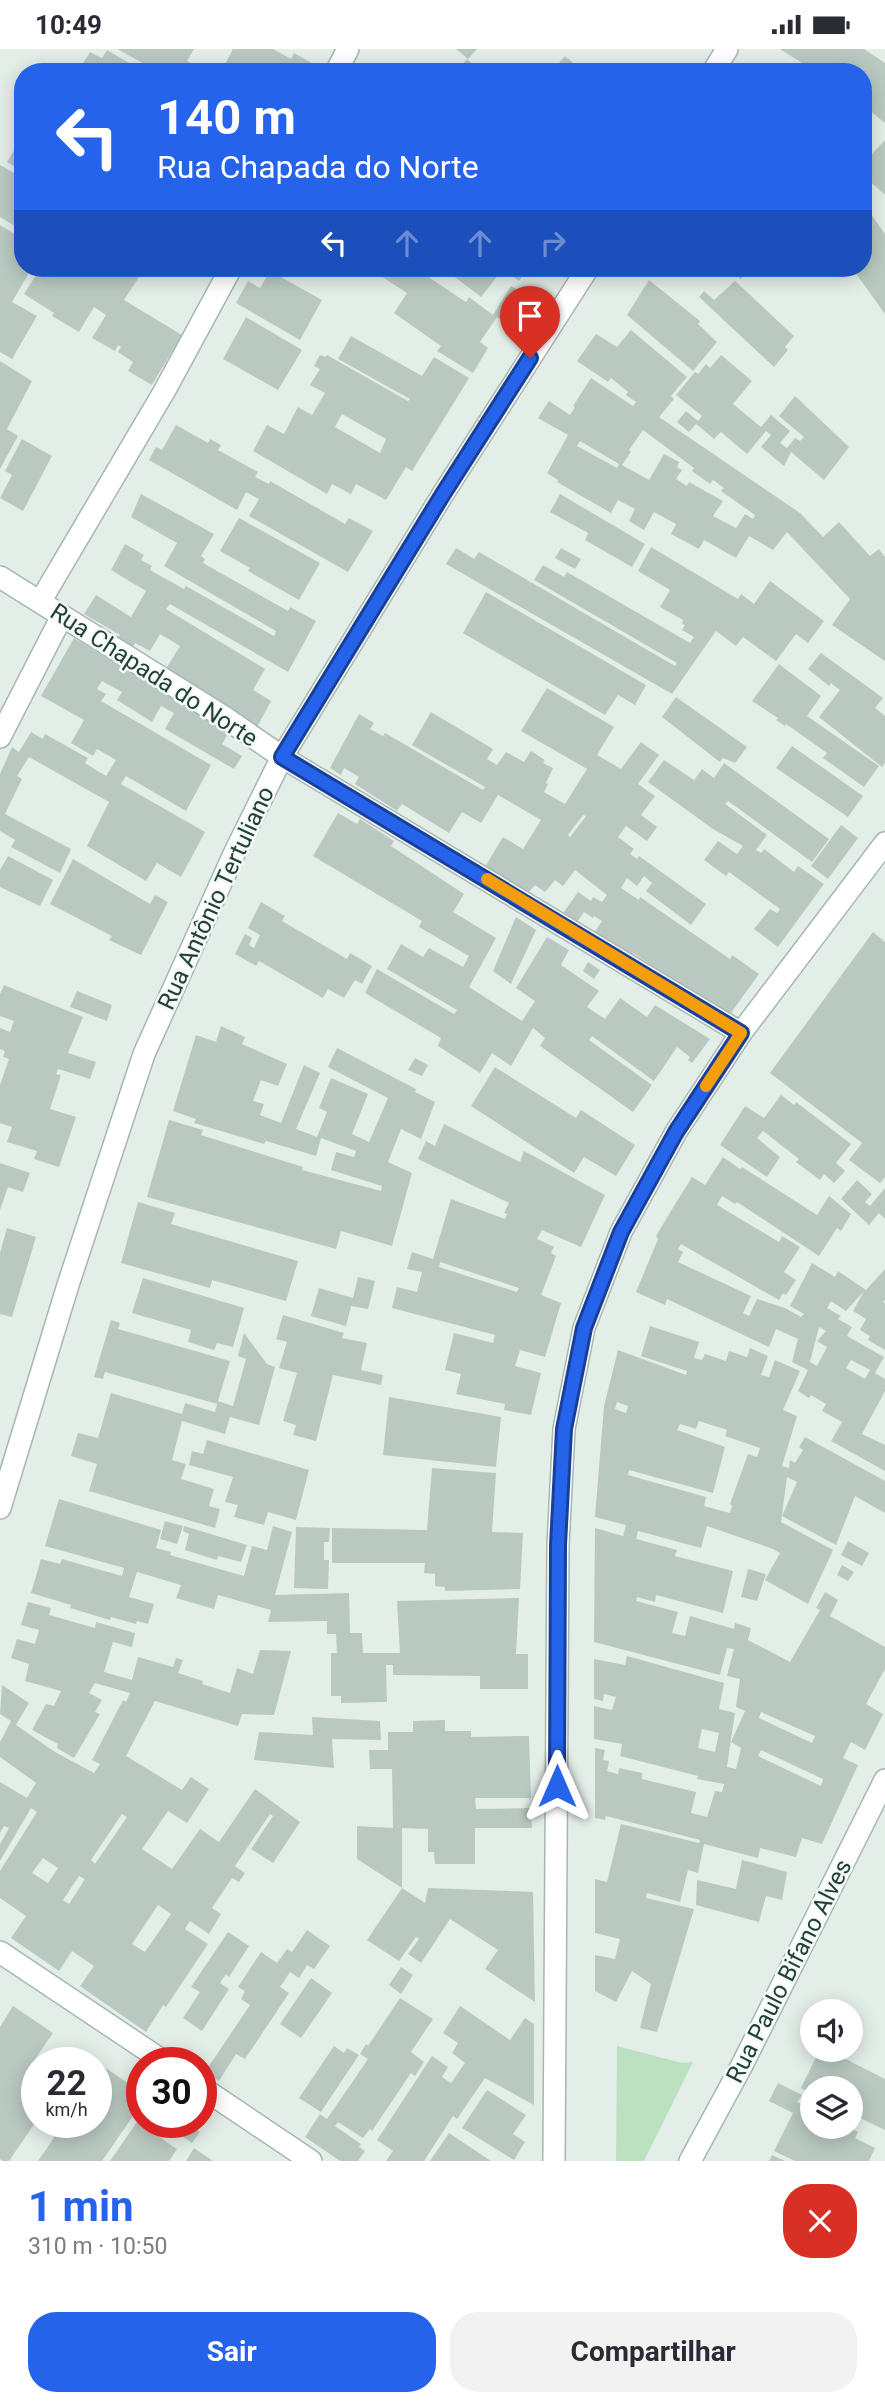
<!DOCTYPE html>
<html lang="pt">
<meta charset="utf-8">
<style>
:root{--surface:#fff;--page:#f2f2f3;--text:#2b2b33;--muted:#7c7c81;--accent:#2563eb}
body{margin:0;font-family:Roboto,sans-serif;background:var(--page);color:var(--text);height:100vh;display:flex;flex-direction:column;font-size:26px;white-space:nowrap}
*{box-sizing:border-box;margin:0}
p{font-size:23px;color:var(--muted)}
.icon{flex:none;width:38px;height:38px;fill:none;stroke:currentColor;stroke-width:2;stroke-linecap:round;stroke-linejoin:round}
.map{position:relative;height:2112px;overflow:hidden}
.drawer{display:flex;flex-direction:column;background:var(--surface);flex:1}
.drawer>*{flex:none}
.guide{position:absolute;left:14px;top:14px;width:858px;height:214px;border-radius:28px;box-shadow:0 4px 18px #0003;background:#2563eb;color:#fff;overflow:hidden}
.controls{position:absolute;left:800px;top:1950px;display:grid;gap:14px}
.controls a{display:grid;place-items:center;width:63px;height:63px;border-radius:50%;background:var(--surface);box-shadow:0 4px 18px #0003;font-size:35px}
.speed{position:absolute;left:21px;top:1998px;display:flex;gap:14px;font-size:35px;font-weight:700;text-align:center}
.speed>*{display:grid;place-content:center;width:91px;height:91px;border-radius:50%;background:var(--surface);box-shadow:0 4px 18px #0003;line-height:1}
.speed small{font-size:18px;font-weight:400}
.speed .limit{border:10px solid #d22;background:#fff;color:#111}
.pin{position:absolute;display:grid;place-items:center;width:60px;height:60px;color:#fff;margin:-72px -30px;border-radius:50% 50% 50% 0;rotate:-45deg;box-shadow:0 0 7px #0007}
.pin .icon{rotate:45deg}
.me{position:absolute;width:77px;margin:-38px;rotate:0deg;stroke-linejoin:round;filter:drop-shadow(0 0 5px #0008)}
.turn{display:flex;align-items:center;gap:24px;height:147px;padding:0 28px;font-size:32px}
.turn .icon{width:91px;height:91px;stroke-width:2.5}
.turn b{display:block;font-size:49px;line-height:60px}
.lanes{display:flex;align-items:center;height:66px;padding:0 28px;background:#0003;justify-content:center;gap:35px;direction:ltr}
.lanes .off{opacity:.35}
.round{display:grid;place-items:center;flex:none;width:74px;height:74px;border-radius:28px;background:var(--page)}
.head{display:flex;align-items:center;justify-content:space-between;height:119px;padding:0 28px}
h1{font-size:42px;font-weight:700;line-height:52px;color:var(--accent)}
.action{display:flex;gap:14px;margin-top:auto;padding:14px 28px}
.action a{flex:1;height:80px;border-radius:28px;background:var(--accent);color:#fff;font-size:28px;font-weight:700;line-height:80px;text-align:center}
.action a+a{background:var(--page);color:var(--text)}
.status{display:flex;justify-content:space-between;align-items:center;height:49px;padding:0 35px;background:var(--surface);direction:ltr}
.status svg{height:19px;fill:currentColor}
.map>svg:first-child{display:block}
.green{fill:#bce1c1}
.building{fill:#b9c9c1;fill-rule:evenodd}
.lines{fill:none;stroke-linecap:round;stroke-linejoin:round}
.service-casing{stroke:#a6b7af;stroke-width:24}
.minor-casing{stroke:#a6b7af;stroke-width:24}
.service{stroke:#fff;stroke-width:21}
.minor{stroke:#fff;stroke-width:21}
.route-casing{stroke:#184099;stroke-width:18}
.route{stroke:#2563eb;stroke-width:12}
.slow{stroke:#f59e0b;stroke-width:12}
.labels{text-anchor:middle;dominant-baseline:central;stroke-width:5;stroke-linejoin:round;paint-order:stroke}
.street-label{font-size:24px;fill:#224135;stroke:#f5faf7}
</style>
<div class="status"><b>10:49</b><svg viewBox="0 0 49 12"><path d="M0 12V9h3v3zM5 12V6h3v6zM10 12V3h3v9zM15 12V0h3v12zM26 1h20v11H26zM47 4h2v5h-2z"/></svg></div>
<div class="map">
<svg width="885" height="2112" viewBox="0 0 885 2112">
<rect width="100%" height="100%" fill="#e4eee8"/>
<path class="green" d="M617,1997l65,17 11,-1 -49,99h-28z"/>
<path class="building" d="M117,0h77l-7,12 20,11h-57l2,-4z
M233,0h40l18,10 3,-6 25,14 -2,5h-96z
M456,0h21l-9,10z
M780,0h84l21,14v60l-22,-18v-33h-47z
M107,1l24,14 13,8h-66l12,-20 12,6z
M565,7l19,16h-36l3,-3 2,1z
M467,10l15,13h-26z
M23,87v35l-16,-9z
M885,91v55l-22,-20v-11z
M0,116l23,13v53l-23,-14z
M863,154l22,31v80l-33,-46h11z
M0,176l23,14v29h100l16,9 -15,23 58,35 -30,50 -24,-14 5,-9 -15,-10 3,-5 -3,-2 -3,6 -23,-13 14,-23 -12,-8 -15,25 -27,-16 2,-3 -30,-19 12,-19 -6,-4 -18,31 25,14 -25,43 -12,-7z
M369,219h46l51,34 3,-5 24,18 18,-29 12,7 -18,30 -8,-6 -17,25 8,6 -15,25 -36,-22 4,-5 -47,-33 13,-20z
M443,219h96l-4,5 -7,-5 -9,13 -16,-12 -22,28z
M717,219h28l4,5 -9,6 -7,-9 -9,7z
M270,222l52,29 -22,40 -64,-37 12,-22 12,7z
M649,231l51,41 -2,3 19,18 -24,29 -66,-56z
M735,232l59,55 -9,11 3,3 -14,17 -75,-70 5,-6 10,9z
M246,268l56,33 -24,40 -55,-31z
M631,281l56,47 -16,19 3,3 -15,18 141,96 23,24 16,-15 31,34 9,-7 6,8v104l-53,-36 18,-26 -63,-67 -14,18 -24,-14 -13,22 -32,-18 -5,9 -28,-15 5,-10 -22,-12 -10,18 -15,-9 6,-12 -17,-9 -7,13 -54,-31 1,-2 -11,-7 21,-38 -30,-17 11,-17 21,14 5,-8 -2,-1 18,-28 42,28 3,-4 -10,-7 2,-3 -17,-14 -3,4 -31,-21 19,-27 21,13zM643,381l51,38 -2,3 18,13 3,-4 11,8 -3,3 34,24 -2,4 -8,-5 -9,14 -23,-12 10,-15 -34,-19 -2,4 -11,-7 6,-9 -5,-3 2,-5 -15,-8 -15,26 -27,-15 9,-13 -2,-2zM580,392l39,23 -2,4 -40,-22z
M351,287l71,40 12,-19 35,21 -57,93 -6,-4 -20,33 -30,-16 -5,10 -19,-10 -5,10 -74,-43 14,-26 17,9 14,-27 14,8 13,-22 -15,-8 10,-16 -6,-3 6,-11 5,2 2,-2 81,46 2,-2 -72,-40zM342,365l44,25 -6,14 -45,-26z
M721,306l31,26 -19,23 28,23 10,-12 19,16 -10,12 7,5 8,-10 5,3 4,-4 -25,-21 16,-20 54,51 -25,33 -33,-28 -7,14 -23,-19 10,-12 -5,-4 -19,23 -26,-22 -7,7 -18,-15 -7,8 -12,-10 9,-11 12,10 4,-5 -26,-21 19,-23 3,2 8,-10 4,4z
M0,312l32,20 -25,48 11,7 -18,33z
M176,376l32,18 2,-4 11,6 -3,5 40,22 -3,5 14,7 1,-3 75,43 4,-6 24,13 -25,41 -99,-56 10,-17 -13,-7 -9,18 -88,-50 7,-13 6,3z
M22,390l30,17 -29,55 -23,-13 12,-23 -7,-4z
M141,445l73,40 -13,22 4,3 -2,4 85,48 2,-4 26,14 -28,51 -118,-68 -4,5 99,60 -12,21 18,11 -17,32 -90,-61 16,-26 -20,-12 -10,17 -15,-8 -3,6 -15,-11 3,-3 -36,-21 12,-19 35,22 15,-26 -35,-21 14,-26 19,11 -3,5 11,6 -2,4 34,19 2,-3 88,50 2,-5 -112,-65 13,-23 -46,-26z
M560,445l85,50 -13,23 -47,-27 3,-7 -38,-21z
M239,469l81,45 -21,37 -51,-29 2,-3 -30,-17z
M651,498l87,52 3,-5 13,10 16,-23 54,40 -16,22 -12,-9 -20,27 -33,-24 -7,9 -20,-15 -44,63 -226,-130 10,-16 18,11 5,-7 196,114 2,-3 -143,-83 9,-15 21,12 3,-5 123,71 4,-6 -12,-7 3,-5 -3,-1 1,-4 -23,-13 10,-17 -32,-19z
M561,499l20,11 -6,10 -20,-11z
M486,543l160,93 -11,20 -17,-10 -13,20 -142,-82z
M74,589l155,94 -7,12 20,12 -8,13 -69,-40 9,-16 -13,-7 -9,16 -35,-22 5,-8 -20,-11 -5,8 9,5 -5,7 110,64 -25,46 -60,-35 -5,8 84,48 -24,45 -24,-14 -11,18 -59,-35 22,-44 -80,-45 -12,19 5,3 -17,35 66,35 -11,24 -49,-26 4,-7 -15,-9v-57l12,-27 7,5 12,-20 12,7 2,-5 43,24 -3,5 21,13 10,-16 -19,-11 -4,7 -22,-13 13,-23 -43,-24z
M821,604l62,45 -8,10 10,8v47l-3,4 -63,-50 21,-27 -9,-7 -2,3 -21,-17z
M779,615l42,32 -14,20 72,50 -15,21 -41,-29 4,-5 -41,-29 -1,2 -9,-6 2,-2 -26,-17z
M547,639l67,39 -17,28 24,14 20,-27 18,13 -21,29 17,12 -14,19 16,12 -10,14 -21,-15 -8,11 16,12 -4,5 7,5 2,-3 67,48 -15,21 -45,-34 6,-8 -8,-7 -7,10 -10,-8 -6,10 18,12 1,-3 90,62 2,-4 27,19 -31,43 -95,-64 -4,6 -37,-23 10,-15 -8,-5 -1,2 -9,-6 -9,13 -14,-9 17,-24 13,9 2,-4 9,5 5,-7 -32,-25 -12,16 -8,-6 -10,12 -10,-7 -8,9 -42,-27 18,-30 20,12 18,-29 -43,-25 -17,28 -19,-11 -13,21 -47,-29 -5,7 -42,-27 4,-7 -15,-9 -3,7 -11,-7 29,-54 15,9 -4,6 13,7 2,-3 98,57 2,-3 -73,-42 19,-33 62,37 -6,10 10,6 9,-13 18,10 7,-11 14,9 -2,3 10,5 -7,15 2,1 -4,8 21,12 22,-35 -66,-38zM583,766l3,1 -16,21 -2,-2z
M676,648l71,50 -12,16 -12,-5 -3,4 -58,-45z
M792,697l71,50 -15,21 -72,-49z
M664,711l30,20 8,-11 12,9 10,-15 105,76 -17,23 -84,-61 -3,3 42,31 -11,15 5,3 3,-4 30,23 4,-6 26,18 -46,63 -24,-18 16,-20 7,4 3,-4 -51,-37 -3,4 -22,-16 14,-19 19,13 6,-8 -30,-17 -65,-47z
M338,764l19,11 3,-5 34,22 -3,5 73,48 -11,18 43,26 -27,49 53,34 13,-20 -19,-13 31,-51 22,13 -8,15 38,26 -12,16 18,12 15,-21 27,19 8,-12 55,34 -18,24 -4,-3 2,-3 -13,-10 -23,34 -62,-45 -3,4 63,45 -19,27 -93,-66 5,-8 -12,-10 -22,38 -19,-13 -12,20 -42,-27 3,-8 -76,-45 12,-24 77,45 3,-4 -70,-41 14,-25 22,13 6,-9 34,19 6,-11 -50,-29 3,-6 -109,-65z
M841,776l17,13 -30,41 -17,-13z
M8,807l45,24 -13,26 -40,-19v-17z
M73,810l77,45 5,-9 13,7 -27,53 -32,-15 3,-4 -62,-32z
M261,853l24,14 -3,5 65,38 3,-6 22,13 -10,18 -7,-4 -11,18 -16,-9 -5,9 -64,-37 -3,5 -21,-12 10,-20 7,4 -3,7 5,3 6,-13 -12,-7z
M516,868l20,13 -25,54 -18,-13z
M873,883l12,10v235l-5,6 -31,-23 13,-17 -92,-70z
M588,913l12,8 -6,9 -11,-8z
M4,936l79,32 -15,36 28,9 -6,17 -32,-10 -2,5 5,1 -11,34 26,8 -17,50 -25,-8 3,-8 -30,-9 5,-15 -12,-4v-38l9,-26 -6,-2 2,-6 -5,-2v-21l10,4 4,-11 -14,-5v-22z
M77,942l35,14 -5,16 -37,-14z
M221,977l24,11 -3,7 45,20 -9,22 -17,-6 -8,21 11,3 -4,11 21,8 23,-58 16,8 -24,56 21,8 10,-25 -8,-4 12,-30 37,16 -16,40 17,8 19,-44 -60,-31 9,-19 79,41 -1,3 20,10 -14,37 -20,-10 -13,33 24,11 -20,73 -51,-15 -5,18 -189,-52 22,-77 34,10 -2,5 102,32 -1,3 79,21 1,-5 -51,-16 5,-18 18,5 2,-6 -35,-13 -5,18 -50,-15 -2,3 -70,-21 2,-4 -23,-8 23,-76 20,7z
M415,1009l13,7 -6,11 -14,-6z
M495,1018l81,51 5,-8 54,35 -19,31 -32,-19 -10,16 -103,-67z
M781,1046l13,10 2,-3 55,42 -15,19 9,8 -11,12 -10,-9 -4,6 -24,-18 3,-3 -36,-28 -6,7 23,19 -13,20 -47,-32 25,-39 19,12z
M444,1075l76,38 4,-11 81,44 -24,52 -39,-17 -5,9 17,8 -3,6 5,3 -15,39 20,8 -16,54 -25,-7 -5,16 26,7 -10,42 -27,-5 1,-6 -49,-10 5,-20 -16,-4 9,-37 39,10 2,-8 -103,-27 5,-21 20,5 5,-20 -15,-3 5,-17 21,7 18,-60 54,20 2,-5 -3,-1 5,-10 -91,-44 8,-18 9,5zM440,1213l79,26 -2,4 -78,-25z
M723,1108l17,12 2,-2 75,48 12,-19 22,18 -10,17 -4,-3 -18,28 -82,-54 -2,2 -13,-8 -5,9 62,37 3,-6 18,11 -16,25 12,8 -10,15 -3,-2 -4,7 -98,-56 -3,5 5,3 -5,10 73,34 -8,17 6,3 8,-17 28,9 16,9 3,-3 -14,-8 22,-43 23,14 3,-6 28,19 19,-21v31l-2,2 2,2v46l-17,-10 2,-4 -10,-6 6,-11 -13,-8 11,-20 -18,20 -15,-10 -4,7 14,8 -3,3 14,8 -5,9 37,21 -9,16 10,6v12l-23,43 23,11v26l-54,-30 11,-19 -20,-11 4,-7 -15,-9 -2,3 -11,-7 10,-21 -16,-8 6,-23 -22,-10 -7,18 -102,-48 -2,6 -29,-13 22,-53 -2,-3 18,-30 18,-29 13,8zM819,1278l7,4 -9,10 10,6 -10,19 -7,-4zM851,1311l19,10 -5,9 -19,-11z
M0,1114l30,10 -7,19 -15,-5 -8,23z
M857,1131l15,14 -7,8 5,4 15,-18v31l-6,-6 -10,12 -28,-26z
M138,1153l37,11 -4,11 127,37 -12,40 -74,-21 -2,8 -89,-25z
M7,1179l29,9 -24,80 -12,-3v-61z
M358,1228l17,4 -7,28 -17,-3 -5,20 -35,-10 8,-28 34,10z
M143,1229l101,30 -11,39 -16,-4 -3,7 -26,-8 3,-12 -59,-17z
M283,1266l61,18 -2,5 25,5 -6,27 22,5 -2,10 -48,-10 -17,66 -23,-6 3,-10 -13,-4 14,-48 -18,-5 8,-26 -11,-3z
M111,1271l9,3 -2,6 112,32 -12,40 15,5 13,-47 -8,-3 6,-23 23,31 8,3 -16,58 -29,-8 -5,17 -43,-13 -10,39 14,4 -5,15 33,10 -5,17 11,3 -5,19 -126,-37 8,-27 -26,-8 7,-23 20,5 13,-45 71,21 3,-11 30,9 2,-8 -112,-32 -2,7 -9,-2z
M650,1277l49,16 -5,16 8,2 3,-6 21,7 3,-10 18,6 3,-9 18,8 -7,19 8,2 6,-17 25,11 -17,39 14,6 -15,50 7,2 1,-8 5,3 8,-13 -4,-3 6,-10 80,44v32l-30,-17 -19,49 -54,-29 15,-34 -10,-5 -6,45 52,28 -25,54 -43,-24 15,-27 -7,-4 -66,-23 -6,22 -63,-17 -2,8 41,11 -2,6 58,15 -10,42 -67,-18 -1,7 -18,-5 -1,4 42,11 -6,21 13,3 5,-20 44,13 1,-6 16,5 -3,12 42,22 30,-52 -4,-2 9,-16 13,8 -8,16 55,31v22l-19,35 17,10 -18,36 -14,-8 -8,16 15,7 -36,79 -20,-6 -6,19 -36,-9 -2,10 -54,-14 -6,29 -10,-3 -8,32 -33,-9 -1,5 48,11 -37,123 -17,-4 11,-44 -19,-13 -16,31 -21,-11v-36l20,4 5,-20 -25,-6v-54l12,3 14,-58 78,19 1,-3 -94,-24 -1,4 -10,-2v-70l10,2 -2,10 6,1 -2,10 11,3 1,-6 23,5v6l54,13 -5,21 16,4 8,-26 7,1 2,-8 -27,-5 1,-3 -78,-20 2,-12 -28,-5v-33l18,4 4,-13 -12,-3 -1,7 -9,-2v-40l31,6 2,-9 97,27 -5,26 16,4 -5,33 -3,21 9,2 5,-21 -10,-6 14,-31 -9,-4 4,-28 -13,-3 7,-27 -7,-1 -7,27 -126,-33 1,-114 28,8 3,-11 -31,-8 9,-111 14,-56 68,25 1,-4 -46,-15zM617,1353l11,4 -2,7 -11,-4zM699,1372l28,9 -2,6 35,12 -3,9 -9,-3 -18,50 2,1 -2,8 -26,-7 2,-9 -78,-22 1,-5 84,23 12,-46 -48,-17 3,-6 16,5zM761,1663l54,24 -3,7 -53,-25zM702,1680l17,4 -4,19 -17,-4zM761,1701l62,29 -2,7 -63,-30z
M389,1348l112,20 -5,50 -113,-12z
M207,1391l102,30 -13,50 -28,-8 -4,13 -30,-8 4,-12 -13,-3 8,-25 -44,-12 3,-14 11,3z
M432,1419l64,5 -4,59 31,1 -3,56 -75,2v-4l-10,-1v-12l-11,-1 1,-10h-93v-35l95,2z
M59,1450l102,31 -5,18 15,4 -1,3 74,21 8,-30 15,4 6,-24 19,6 -17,63 74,-2 1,40h12l1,20h37l-3,-52 122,-3 -3,56h12v35h-48v-13l-87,-1v-10h-7l1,37 -46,1v-7h-10v-43h6l-1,-19h-9v-13l-59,1 3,-12 -53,-15 -4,14 -38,-11 5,-13 -44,-13 -8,25 25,7 -6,20 -11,-3 -1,3 -25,-7 -1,3 -40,-12 1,-3 -40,-12 10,-34 19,5 2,-5 60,17 2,-8 -79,-22z
M165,1472l18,5 -6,18 -17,-5z
M184,1477l63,19 -6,17 -23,-6 -1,4 -32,-10 4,-16 -6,-3z
M296,1478l34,1 -1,14h-5v18h5l-1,29 -34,-1z
M848,1492l21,12 -7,13 -21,-11z
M842,1516l12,7 -6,9 -11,-6z
M748,1520l18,5 -9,27 -16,-4z
M28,1553l23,6 -2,7 46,13 1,-6 39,11 -3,14 -19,-5 -9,30 28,8 6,-23 35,10 3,-9 7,2 -5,13 25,8 -1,3 28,9 7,-25 16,6 7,-24 31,1 -17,64 -32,-1 -4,12 -83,-25 -29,55 56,34 9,-13 18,12 -22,34 -19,-12 -26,38 30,20 28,-40 19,13 36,-53 45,33 -27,41 -22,-14 22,-33 -3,-2 -35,52 10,7 -6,9 -7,-4 -20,30 9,6 -12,20 -19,-13 -5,8 23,15 -42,63 -3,-2 -17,27 -66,-46 14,-20 -22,-15 -13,20 -48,-33 15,-22 -26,-18v-27l37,-59 -6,-4 -31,53v-17l9,-16 -5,-2 -4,7v-51l27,16 9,-15 -36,-26v-15l11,-21 -11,-7 2,-29 27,18 -13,22 39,27 39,21 6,-9 -8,-4 31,-60 3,2 4,-9 -35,-10 -6,10 13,7 -7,12 5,2 -26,44 -17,-10 1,-4 -26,-14 14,-26 8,2 7,-15 -36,-10 4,-17 -18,-6 6,-19 18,5 4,-14 -18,-5zM122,1765l5,3 -32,47 -4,-4zM43,1809l15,10 -10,15 -16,-10zM79,1827l6,3 -16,25 -6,-4zM158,1856l13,9 -26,38 -13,-8z
M312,1668l68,4 1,19 -49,-1 2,29 -80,-8 5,-28 54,3z
M445,1671v11h26v6l58,-1 2,62h-56l1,11 55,-1 1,20h-57v36h-40l-1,-12h-6v-23l-26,-1v60l23,15 3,-15 105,4 2,110 -50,-33 13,-19 -48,-31 -29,44 -13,-9 11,-15 -3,-2 -17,24 -32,-21 35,-52 -45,-29v-33l36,2 -1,-59h-22l-1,-19h19v-18h25v-11z
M742,1811l45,12 -5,28 -16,-4 -7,26 -63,-17 1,-25 39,9z
M307,1881l23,16 -16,23 -7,-4 -8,13 -9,-6 -10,15 9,6 -44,66 -9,-5 -17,27 -14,-9 45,-67 -9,-6 4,-8 -7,-4 23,-35 16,11 10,-14 5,3z
M228,1883l21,14 -20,31 -3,-3 -6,9 9,6 -27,42 -19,-13 17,-26 -9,-5z
M401,1918l12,8 -12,19 -12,-9z
M311,1929l21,15 -31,45 -21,-14z
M400,1949l33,21 -22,33 13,10 -9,14 -4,-3 -39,58 -2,-2 -7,9 -25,-16 -3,4 26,18 -2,3 6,4 -7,10h-18l-35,-24 15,-23 7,5 41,-60 -8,-5 6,-10 2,2z
M13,1957l40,27 -18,26 6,4h-4v57l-28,41h-6l-3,-2v-132z
M460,1957l50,34 15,-22 9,6v81l-49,-27 -28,41 -4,-3 -29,45h-38l7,-10 -16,-11 55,-84 16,11 -6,10 9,6 14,-20 -13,-10 6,-10 -15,-10z
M334,1997l10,7 3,-5 12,7 -38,57 -22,-14z
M78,2000l64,44v10l-40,58h-64l26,-38h32v-60h-28z
M820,2000h6l59,30v51l-35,-17v-25h-38v6l-11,-6z
M778,2034l24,12 -5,7 15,7v17h35l11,6 -3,6 20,10 -6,13h-74l-21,-10 19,-38 -24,-12z
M487,2041l39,25 -13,19 12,8 -11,18 -52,-32z
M137,2073l40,27 -8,12h-59z
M171,2074h16l13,9 -8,11 -24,-16z
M449,2084l42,28h-61z
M194,2099l19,13h-27z
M772,2106l13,6h-16z"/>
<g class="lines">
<g class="service-casing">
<path id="service" d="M336,23l12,-23
M0,528l224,140 58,40 459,276
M40,553l125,-212 66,-122
M0,688l62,-121"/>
</g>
<g class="minor-casing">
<path id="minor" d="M713,23l14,-23
M0,1459l68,-223 76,-231 90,-200 48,-97 161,-263 145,-226
M0,1903l166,111
M201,2038l110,74
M554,2112l4,-616 6,-116 20,-101 37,-96 55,-100 65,-99 144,-190
M690,2112l51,-94 144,-287"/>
</g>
<use href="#service" class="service"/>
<use href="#minor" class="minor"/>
</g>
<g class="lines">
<g class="route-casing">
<path id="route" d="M530,309l-87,136 -161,263 459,276 -65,99 -55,100 -37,96 -20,101 -6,116 -1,241"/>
</g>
<use href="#route" class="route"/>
<path class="slow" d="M487,830l254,154 -35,53"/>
</g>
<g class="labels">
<g class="street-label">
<text transform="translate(154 626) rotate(33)">Rua Chapada do Norte</text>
<text transform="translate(216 849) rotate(-65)">Rua Antônio Tertuliano</text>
<text transform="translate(789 1922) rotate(-63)">Rua Paulo Bifano Alves</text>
</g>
</g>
</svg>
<div class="controls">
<a><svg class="icon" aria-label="sound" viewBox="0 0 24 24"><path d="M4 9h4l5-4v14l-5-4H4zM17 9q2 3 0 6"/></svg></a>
<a><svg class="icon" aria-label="layers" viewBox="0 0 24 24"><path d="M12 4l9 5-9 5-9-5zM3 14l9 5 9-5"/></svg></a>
</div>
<div class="speed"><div>22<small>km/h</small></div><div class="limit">30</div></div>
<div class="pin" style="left:530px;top:309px;background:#d93025"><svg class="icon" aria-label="arrive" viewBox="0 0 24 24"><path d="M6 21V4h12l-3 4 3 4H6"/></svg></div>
<svg class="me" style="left:557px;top:1737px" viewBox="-20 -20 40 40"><path d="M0-17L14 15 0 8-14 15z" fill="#2563eb" stroke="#fff" stroke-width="4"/></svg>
<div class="guide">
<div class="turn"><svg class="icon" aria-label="left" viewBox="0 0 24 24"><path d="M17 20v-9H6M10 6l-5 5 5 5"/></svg><div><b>140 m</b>Rua Chapada do Norte</div></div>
<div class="lanes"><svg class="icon" aria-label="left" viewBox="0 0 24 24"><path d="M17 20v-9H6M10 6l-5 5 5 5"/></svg><svg class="icon off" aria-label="ahead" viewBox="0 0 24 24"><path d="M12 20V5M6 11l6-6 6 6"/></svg><svg class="icon off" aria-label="ahead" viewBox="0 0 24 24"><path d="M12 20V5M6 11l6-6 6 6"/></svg><svg class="icon off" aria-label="right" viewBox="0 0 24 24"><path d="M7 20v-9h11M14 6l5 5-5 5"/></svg></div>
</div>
</div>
<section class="drawer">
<div class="head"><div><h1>1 min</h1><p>310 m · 10:50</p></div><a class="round" style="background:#d93025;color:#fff"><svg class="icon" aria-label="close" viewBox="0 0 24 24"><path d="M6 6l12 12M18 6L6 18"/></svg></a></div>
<div class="action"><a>Sair</a><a>Compartilhar</a></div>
</section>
